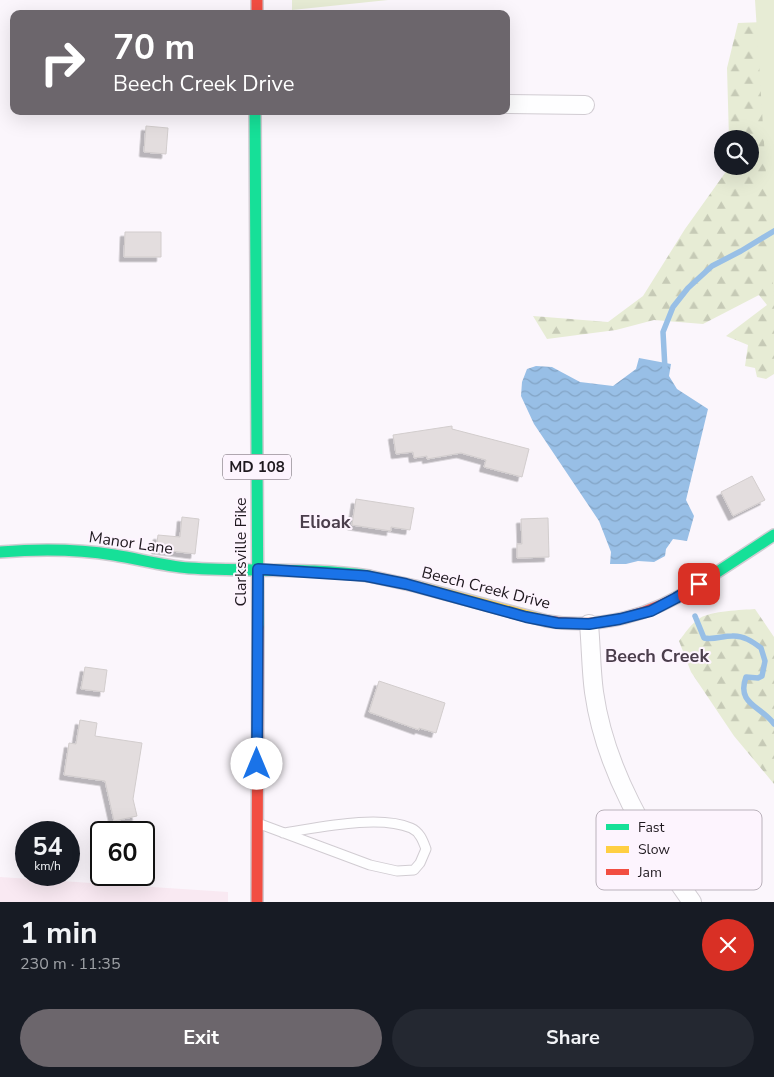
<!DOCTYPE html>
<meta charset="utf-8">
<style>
:root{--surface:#171b24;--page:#242831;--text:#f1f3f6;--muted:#9ea1a6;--accent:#6c666c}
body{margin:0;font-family:"Nunito Sans",sans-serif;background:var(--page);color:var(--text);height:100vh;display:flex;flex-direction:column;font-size:19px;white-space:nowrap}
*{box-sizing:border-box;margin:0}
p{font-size:16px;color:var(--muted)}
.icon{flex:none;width:28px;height:28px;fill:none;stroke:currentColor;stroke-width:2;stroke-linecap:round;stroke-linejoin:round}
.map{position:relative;height:902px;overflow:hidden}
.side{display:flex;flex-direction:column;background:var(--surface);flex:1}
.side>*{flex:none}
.banner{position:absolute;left:10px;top:10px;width:500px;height:105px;border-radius:10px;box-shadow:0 5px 20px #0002;background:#6c666c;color:#fff;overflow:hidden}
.buttons{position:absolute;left:714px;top:130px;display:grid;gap:10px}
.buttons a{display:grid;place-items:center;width:45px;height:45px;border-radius:50%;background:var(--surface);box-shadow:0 5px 20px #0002;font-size:25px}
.speed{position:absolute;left:15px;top:821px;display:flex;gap:10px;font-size:25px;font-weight:700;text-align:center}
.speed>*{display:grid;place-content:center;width:65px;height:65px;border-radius:50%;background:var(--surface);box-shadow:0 5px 20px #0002;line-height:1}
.speed small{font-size:12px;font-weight:400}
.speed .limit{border:2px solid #111;border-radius:8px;background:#fff;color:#111}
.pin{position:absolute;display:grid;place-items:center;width:42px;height:42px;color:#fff;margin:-21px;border-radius:10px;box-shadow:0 2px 8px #0006}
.me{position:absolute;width:55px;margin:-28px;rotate:0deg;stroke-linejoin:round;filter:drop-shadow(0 0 4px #0008)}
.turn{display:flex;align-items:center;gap:18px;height:105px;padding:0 20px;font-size:22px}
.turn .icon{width:65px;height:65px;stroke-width:2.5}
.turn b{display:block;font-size:35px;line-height:42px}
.round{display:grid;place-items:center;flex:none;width:52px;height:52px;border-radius:26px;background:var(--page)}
.overview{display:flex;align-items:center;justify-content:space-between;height:85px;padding:0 20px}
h1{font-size:30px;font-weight:700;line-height:38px}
.action{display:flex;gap:10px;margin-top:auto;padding:10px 20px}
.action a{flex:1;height:58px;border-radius:30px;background:var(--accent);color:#fff;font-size:20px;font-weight:700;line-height:58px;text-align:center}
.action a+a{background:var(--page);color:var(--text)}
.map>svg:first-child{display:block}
.education{fill:#f9e9f2}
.forest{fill:url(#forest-firs)}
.green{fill:#e7ecd5}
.water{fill:url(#water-waves)}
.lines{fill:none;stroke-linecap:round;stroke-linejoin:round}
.stream{stroke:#98bfe6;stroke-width:5.5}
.building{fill:#e3ddde;stroke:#d2cdcd;filter:url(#shadow)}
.lane-casing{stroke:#d1ccd2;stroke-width:11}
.street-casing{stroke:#d1ccd2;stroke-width:20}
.fast-casing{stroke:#d1ccd2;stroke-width:14}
.slow-casing{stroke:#d1ccd2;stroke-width:14}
.jam-casing{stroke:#d1ccd2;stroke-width:14}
.lane{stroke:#fefeff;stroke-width:9}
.street{stroke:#fefeff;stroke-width:18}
.fast{stroke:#16e098;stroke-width:11}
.slow{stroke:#ffcf43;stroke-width:11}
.jam{stroke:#f24e42;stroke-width:11}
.route-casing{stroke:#114b97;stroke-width:12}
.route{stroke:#1a73e8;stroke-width:9}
.labels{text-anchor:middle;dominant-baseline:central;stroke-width:4;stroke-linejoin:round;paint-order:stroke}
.shield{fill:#fdf4fe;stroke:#625b62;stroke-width:1}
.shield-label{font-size:15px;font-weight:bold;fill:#1f191f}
.street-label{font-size:16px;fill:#1f191f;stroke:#fdf4fe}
.neighbourhood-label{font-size:18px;font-weight:bold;fill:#4b3e4c;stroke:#fdf4fe}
.key{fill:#fdf4fe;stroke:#bab2bb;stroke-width:1}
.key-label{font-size:14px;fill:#1f191f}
</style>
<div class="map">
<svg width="774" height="902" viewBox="0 0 774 902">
<defs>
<pattern id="forest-firs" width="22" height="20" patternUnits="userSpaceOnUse" patternTransform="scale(1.25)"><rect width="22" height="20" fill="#e7ecd5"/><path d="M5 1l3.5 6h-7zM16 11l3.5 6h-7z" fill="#c6cab6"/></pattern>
<pattern id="water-waves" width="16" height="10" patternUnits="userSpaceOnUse" patternTransform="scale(1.25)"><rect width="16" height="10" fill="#98bfe6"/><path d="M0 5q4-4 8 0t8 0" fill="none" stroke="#83a4c5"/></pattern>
<filter id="shadow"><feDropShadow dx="-4.5" dy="4.5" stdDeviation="0" flood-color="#0004"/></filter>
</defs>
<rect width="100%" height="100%" fill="#fbf6fc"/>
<path class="education" d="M0,877l228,15v10h-228z"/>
<path class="forest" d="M764,22l10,11v341l-8,5 -9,-2 -2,-9 -10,-2 3,-21 -22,-9 41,-31 -8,-10 -56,29 -49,-4 -38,10 -69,9 -14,-23 75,6 35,-26 42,-67 45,-63h20v-27h-21l-2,-71 11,-45z
M755,609l19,28v147l-40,-48 -43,-64 -12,-31c6,-8 12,-17 21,-23 11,-7 42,-8 55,-9z"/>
<path class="green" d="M292,0h96l-96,10z
M755,0h19v301z"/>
<path class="water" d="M639,358l32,6 -2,12 8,13 31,20 -22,91 8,16 -7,25 -14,-2 -7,10 -1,7 -11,6 -16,-1 -12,3h-16l1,-12 -12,-31 -65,-97 -13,-28 1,-14 5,-13 9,-3 16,1 28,15 33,4 23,-17z"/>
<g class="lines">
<path class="stream" d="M665,369l-2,-37 10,-25 15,-19 24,-22 29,-15 33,-20
M695,616l9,22c10,2 18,-2 28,-2 11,-1 21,6 29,12l4,13 -3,15 -4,2 -12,-1c-10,27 15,29 28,47"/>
</g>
<path class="building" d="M146,126l22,2 -2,26 -22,-2z
M125,232h36v25h-37z
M452,426v3l77,20 -7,28 -38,-10 2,-7 -25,-7 -34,6v-3l-13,2 -1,-6 -17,2 -3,-19z
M752,476l13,24 -32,16 -12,-24z
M356,499l58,9 -4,22 -19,-3v4l-39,-6z
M182,517l17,2 -4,35 -39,-5 2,-14 22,2z
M548,518l1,39 -32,1v-14h5l-1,-25z
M85,667l22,3 -3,22 -23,-3z
M379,681l66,22 -9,30 -17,-5v2l-50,-18z
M80,720l17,3 -2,13 47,7 -9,56 4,17 -23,5 -9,-40 -41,-6 5,-32 7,1z"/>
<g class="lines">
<g class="lane-casing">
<path id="lane" d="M260,824l110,41 27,6 17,-1 6,-7 6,-14c-3,-8 -6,-17 -15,-21 -32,-14 -94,0 -128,5"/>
</g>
<g class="street-casing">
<path id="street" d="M506,104l79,1
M589,624c2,22 2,46 5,68 11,78 53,147 98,210"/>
</g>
<g class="fast-casing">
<path id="fast" d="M255,111l3,516
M0,552c38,-3 77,-3 114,3 25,4 50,11 75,13 60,4 120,-1 180,8
M696,586l78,-51"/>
</g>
<g class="slow-casing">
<path id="slow" d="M369,576l46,10 132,35"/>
</g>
<g class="jam-casing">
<path id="jam" d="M257,0v14
M547,621c53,9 105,-6 149,-35
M257,902l1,-275"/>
</g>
<use href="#lane" class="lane"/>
<use href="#street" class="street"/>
<use href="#fast" class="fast"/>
<use href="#slow" class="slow"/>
<use href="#jam" class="jam"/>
</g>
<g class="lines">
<g class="route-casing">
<path id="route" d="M257,764l1,-195 108,7 40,8 120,33 31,6 32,1 31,-5 31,-8 25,-13 23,-14"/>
</g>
<use href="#route" class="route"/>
</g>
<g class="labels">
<rect class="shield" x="223" y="454.5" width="68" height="25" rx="4"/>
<g class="shield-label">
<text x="257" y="467">MD 108</text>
</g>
<g class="street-label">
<text transform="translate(131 543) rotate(8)">Manor Lane</text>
<text transform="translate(241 552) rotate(-90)">Clarksville Pike</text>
<text transform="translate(486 588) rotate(14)">Beech Creek Drive</text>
</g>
<g class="neighbourhood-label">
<text x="325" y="522">Elioak</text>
<text x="657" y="656">Beech Creek</text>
</g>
</g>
<rect x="596" y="810" width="166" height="80" rx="8" class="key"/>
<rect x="606" y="824" width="23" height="6" fill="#16e098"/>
<rect x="606" y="846" width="23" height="7" fill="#ffcf43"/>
<rect x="606" y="869" width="23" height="6" fill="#f24e42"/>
<g class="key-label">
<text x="638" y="832">Fast</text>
<text x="638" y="854">Slow</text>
<text x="638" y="877">Jam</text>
</g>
</svg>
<div class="buttons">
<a><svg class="icon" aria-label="search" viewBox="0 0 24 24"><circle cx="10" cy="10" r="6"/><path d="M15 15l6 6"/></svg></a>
</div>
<div class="speed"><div>54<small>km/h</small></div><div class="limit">60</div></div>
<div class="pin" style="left:699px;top:584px;background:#d93025"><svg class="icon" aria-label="arrive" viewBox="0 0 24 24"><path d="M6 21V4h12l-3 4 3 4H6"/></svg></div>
<svg class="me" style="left:257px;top:764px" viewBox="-20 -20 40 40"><circle r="19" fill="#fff"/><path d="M0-13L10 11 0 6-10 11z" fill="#1a73e8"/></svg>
<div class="banner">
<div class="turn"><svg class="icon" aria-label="right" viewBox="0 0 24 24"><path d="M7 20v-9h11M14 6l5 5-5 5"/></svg><div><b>70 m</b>Beech Creek Drive</div></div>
</div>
</div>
<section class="side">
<div class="overview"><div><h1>1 min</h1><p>230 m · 11:35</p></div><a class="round" style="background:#d93025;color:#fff"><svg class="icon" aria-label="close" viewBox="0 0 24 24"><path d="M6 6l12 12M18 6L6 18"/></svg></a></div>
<div class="action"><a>Exit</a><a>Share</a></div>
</section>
